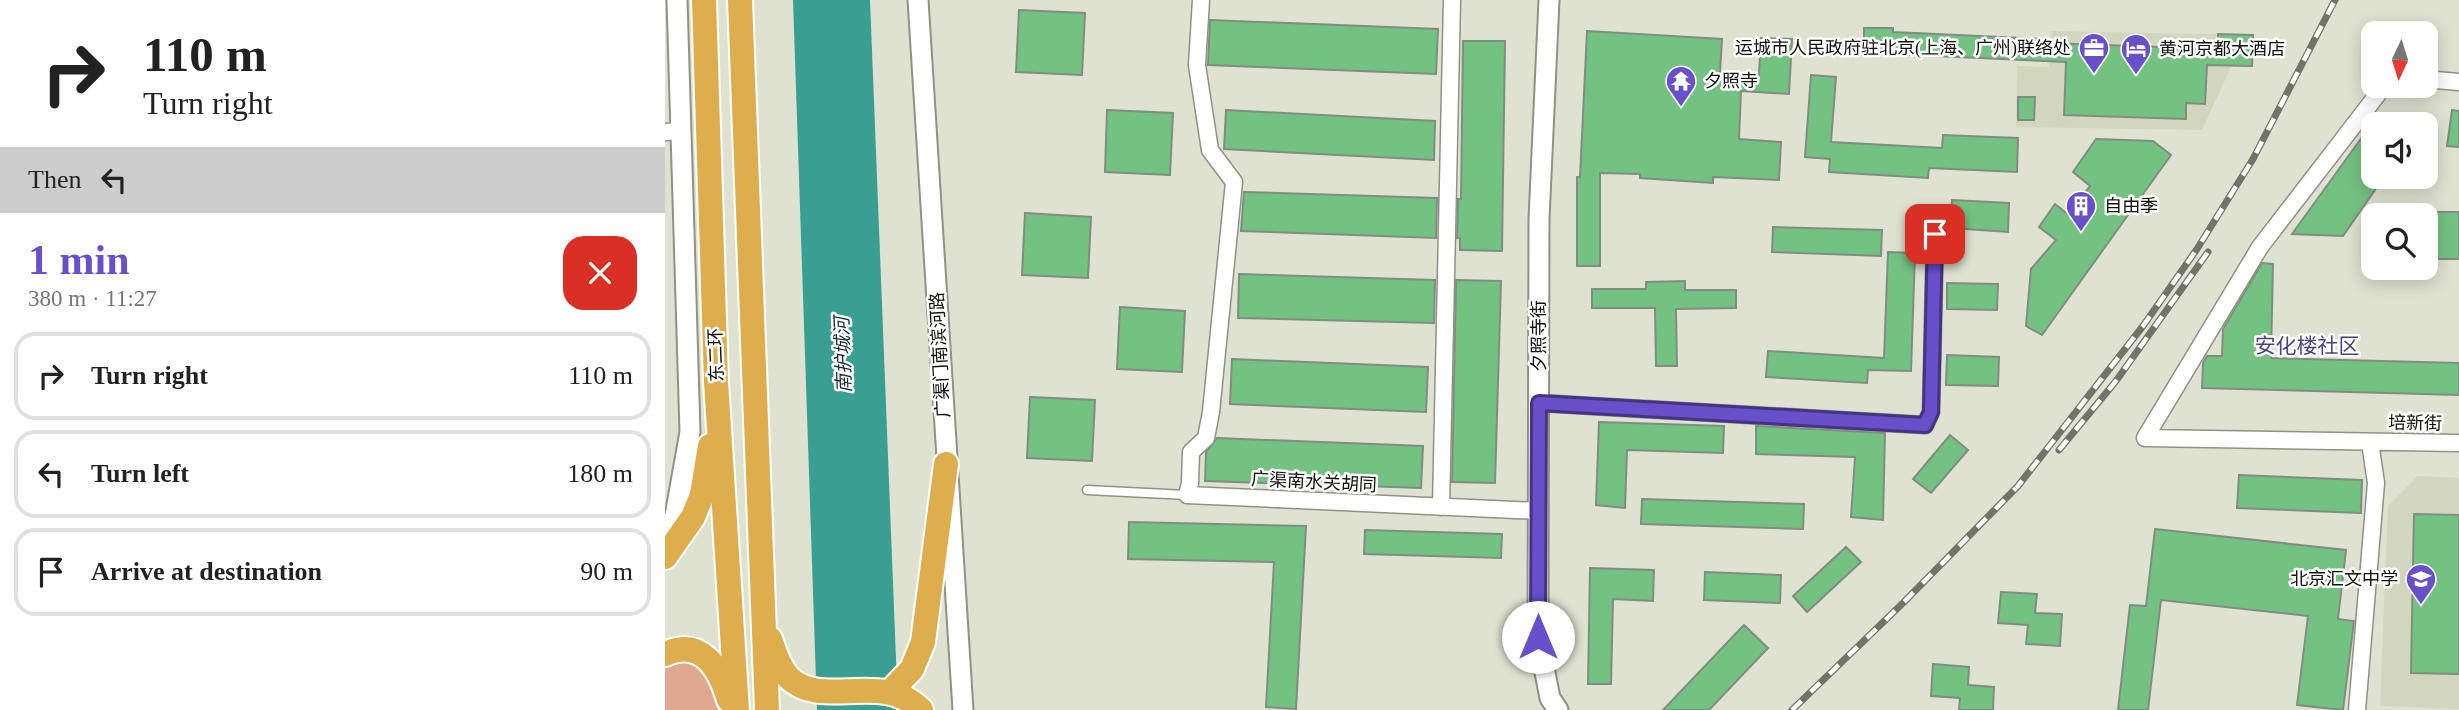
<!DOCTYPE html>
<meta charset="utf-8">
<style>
:root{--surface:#fff;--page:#f6f6f6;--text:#222;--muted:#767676;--line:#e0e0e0;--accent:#6950ca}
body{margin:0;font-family:"Times New Roman","Noto Sans SC",serif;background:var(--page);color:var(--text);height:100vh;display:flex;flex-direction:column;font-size:26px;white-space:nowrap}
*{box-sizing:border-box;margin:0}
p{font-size:23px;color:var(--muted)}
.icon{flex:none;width:38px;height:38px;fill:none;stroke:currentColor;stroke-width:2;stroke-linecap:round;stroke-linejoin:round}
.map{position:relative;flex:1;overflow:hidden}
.drawer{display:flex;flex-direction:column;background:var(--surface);width:665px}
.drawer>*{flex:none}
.hud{background:#fff;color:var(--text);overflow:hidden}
.needle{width:46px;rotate:184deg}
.buttons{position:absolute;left:1696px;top:21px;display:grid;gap:14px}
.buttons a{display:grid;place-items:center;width:77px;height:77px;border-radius:14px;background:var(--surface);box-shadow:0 4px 18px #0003;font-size:35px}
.pin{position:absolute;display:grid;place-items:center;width:60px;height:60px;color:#fff;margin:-30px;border-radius:14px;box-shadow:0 4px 10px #0006}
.me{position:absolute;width:77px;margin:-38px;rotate:0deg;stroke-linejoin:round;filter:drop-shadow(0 0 5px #0008)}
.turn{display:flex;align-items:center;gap:24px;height:147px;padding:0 28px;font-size:32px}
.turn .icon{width:91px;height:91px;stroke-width:2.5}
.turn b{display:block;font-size:49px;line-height:60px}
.then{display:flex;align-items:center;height:66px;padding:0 28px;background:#0003;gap:14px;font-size:26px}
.round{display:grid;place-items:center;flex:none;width:74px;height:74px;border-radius:21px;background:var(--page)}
.overview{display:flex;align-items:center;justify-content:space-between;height:119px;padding:0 28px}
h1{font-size:42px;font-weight:800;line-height:52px;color:var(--accent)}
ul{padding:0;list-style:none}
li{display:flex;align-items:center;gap:21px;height:88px;margin:0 14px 10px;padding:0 14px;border:4px solid var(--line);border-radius:21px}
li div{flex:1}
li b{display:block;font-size:26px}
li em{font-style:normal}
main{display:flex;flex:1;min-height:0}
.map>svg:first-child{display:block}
.built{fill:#d2d6be}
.green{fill:#dfa890}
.water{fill:#389f92}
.building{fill:#74c282;stroke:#808d81;stroke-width:2}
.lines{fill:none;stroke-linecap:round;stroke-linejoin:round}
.service-casing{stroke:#909283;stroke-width:11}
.minor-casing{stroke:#909283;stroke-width:19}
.tertiary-casing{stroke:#909283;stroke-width:23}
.trunk-casing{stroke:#fff;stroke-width:28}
.service{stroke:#fff;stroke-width:8}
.minor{stroke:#fff;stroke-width:16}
.tertiary{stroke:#fff;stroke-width:19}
.trunk{stroke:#deae4e;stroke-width:24}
.rail-casing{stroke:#727469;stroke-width:7}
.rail{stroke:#fff;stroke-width:4.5;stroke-dasharray:13;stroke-linecap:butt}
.route-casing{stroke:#443483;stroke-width:18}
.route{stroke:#6950ca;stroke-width:12}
.labels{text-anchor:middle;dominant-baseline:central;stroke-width:5;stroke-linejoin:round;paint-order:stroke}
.poi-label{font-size:18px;fill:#10100b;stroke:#fff;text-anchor:start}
.street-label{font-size:18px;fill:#10100b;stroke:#fff}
.water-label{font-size:19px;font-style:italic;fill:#172e2a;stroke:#fff}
.quarter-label{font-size:21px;fill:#4c4381;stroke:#fff}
</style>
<main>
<section class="drawer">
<div class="hud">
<div class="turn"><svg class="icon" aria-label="right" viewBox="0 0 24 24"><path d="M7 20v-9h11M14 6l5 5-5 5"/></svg><div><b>110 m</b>Turn right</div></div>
<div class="then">Then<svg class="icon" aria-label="left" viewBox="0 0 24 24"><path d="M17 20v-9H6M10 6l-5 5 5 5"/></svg></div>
</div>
<div class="overview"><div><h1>1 min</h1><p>380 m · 11:27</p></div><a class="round" style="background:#d93025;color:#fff"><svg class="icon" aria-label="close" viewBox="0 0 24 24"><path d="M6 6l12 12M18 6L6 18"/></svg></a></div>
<ul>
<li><svg class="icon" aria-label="right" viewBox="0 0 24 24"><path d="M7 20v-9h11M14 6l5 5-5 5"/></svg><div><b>Turn right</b></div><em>110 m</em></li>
<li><svg class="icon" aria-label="left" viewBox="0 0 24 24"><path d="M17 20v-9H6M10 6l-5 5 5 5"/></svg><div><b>Turn left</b></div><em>180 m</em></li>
<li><svg class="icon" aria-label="arrive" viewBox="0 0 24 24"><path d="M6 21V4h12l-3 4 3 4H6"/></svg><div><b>Arrive at destination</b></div><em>90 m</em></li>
</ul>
</section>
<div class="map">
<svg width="1794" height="710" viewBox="0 0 1794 710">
<rect width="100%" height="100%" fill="#dfe2d1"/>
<path class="built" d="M1386,31l202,4 -1,31 -21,1 -29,63 -186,-3 1,-61 32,1z
M1753,476l41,2v231l-79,-3 8,-200z"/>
<path class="green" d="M13,657l18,5 22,31v17h-53v-47z"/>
<path class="water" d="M128,0h77l28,710h-81z"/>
<path class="building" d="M354,10l66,3 -3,62 -66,-3z
M545,20l228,9 -2,45 -228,-9z
M1199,28h29v4l153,7v4l172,6v-15l35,1 -1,31 -45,-1 -2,39 -19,-1v16l-122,-4 2,-53 -174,-8 -28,1z
M922,31l135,8 -2,33 39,2 2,-36 31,1 -3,55 -48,-3 -2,48 42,3 -2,38 -66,-3v6l-73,-5v-4l-40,-1v93h-23v-89h3z
M798,41h42l-3,210 -42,-1v-12h-3l1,-39h3z
M1146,75l25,2 -5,65 111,6 1,-13 75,3 -1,34 -88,-4 -1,10 -99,-6 1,-13 -25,-2z
M1353,97h17l-1,23h-16z
M442,110l66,3 -3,62 -65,-3z
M561,110l209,11 -1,39 -210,-11z
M1787,110l7,1v36l-12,-1z
M1708,122v55h11l-41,59 -51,-2z
M1431,139l57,2 18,14 -129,180 -16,-9 5,-57 25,-29 -17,-13 16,-23 15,12 22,-16 -8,-6 6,-8 -17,-14z
M579,192l193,6 -1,40 -195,-7z
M1287,200l57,3 -1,29 -57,-4z
M1764,212h30v47h-34z
M360,213l66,4 -3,61 -66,-3z
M1108,227l109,3 -1,26 -109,-4z
M1223,252l27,1 -4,118 -43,-1 -1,13 -101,-6 2,-26 116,7z
M1597,263l11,1 -2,94 188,5v32l-257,-7 1,-25 4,-7h15l1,-27z
M574,274l196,6 -1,43 -196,-5z
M791,280l45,1 -6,202 -43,-1z
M1020,281v9h51v18l-60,1 1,57h-21l-1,-58h-63v-19h54v-7z
M1282,283l51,1 -1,26 -50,-1z
M455,307l65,4 -3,61 -65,-3z
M1282,355l52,2 -1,29 -52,-1z
M567,359l196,8 -2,45 -196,-8z
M365,397l65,3 -3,61 -65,-3z
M934,422l125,4 -1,27 -96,-3 -2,58 -29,-3z
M1091,426l129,7 -2,87 -32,-3 4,-60 -99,-3z
M1285,435l18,15 -37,43 -18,-14z
M552,438l206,8 -2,42 -216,-7 1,-29z
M1574,475l123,5 -1,33 -124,-5z
M977,499l162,5 -1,25 -162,-5z
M1749,514l45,1v159l-48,-1z
M464,522l177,4 -10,183 -30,-2 8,-145 -146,-3z
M1490,529l191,21 -8,69 16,2 -11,89 -46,-5 11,-89 -147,-16 -13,110h-30l12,-105 16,1z
M700,530l137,4 -1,24 -137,-4z
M1181,547l15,15 -54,50 -14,-16z
M925,568l64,2 -1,31 -40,-2 -2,85h-23z
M1040,572l76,3 -1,28 -76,-3z
M1336,592l36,2 -2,19 27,1 -2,32 -34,-2 2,-19 -30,-2z
M1079,625l24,23 -59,62h-46z
M1268,664l36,3 -1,18 26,2 -1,23h-34l1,-12 -29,-2z"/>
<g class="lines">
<g class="service-casing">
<path id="service" d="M422,490l100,5"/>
</g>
<g class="minor-casing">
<path id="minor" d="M536,0l-4,65 13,85 24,32 -23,230 -5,26 -15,14 -1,31 -3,12 352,16
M1760,79l34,3
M1719,86l-124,161 -115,191 314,5
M0,132l15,-1
M874,403l386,22 6,-13 4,-178
M776,507l11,-507
M1692,710l19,-227 -6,-41"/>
</g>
<g class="tertiary-casing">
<path id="tertiary" d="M253,0l45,710
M884,0l-10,219 -1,418 12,61 8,12
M0,531l10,-15 15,-84 -13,-432"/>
</g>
<g class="trunk-casing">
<path id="trunk" d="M39,0l12,382 21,328
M75,0l27,710
M0,557l28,-40 9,-22 8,-49
M105,639c5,14 9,28 19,39 34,32 93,-8 132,32
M0,654c37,-17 55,15 64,46
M225,692l22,-23 11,-27 23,-178"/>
</g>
<use href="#service" class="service"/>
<use href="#minor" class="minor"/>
<use href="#tertiary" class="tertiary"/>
<use href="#trunk" class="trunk"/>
<g class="rail-casing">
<path id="rail" d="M1394,450l57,-69 92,-129
M1127,710l112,-108 114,-116 125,-160 54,-77 56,-90 82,-159"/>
</g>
<use href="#rail" class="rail"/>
</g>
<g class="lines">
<g class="route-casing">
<path id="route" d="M873,637l1,-234 386,22 6,-13 4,-178"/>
</g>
<use href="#route" class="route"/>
</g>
<defs>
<g id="office-pin" transform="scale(1.575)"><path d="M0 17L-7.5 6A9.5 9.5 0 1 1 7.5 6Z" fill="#6950ca" stroke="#fff"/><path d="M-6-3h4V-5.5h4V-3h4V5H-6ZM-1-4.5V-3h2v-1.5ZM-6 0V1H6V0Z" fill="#fff"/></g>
<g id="hotel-pin" transform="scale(1.575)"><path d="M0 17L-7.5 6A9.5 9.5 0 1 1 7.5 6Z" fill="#6950ca" stroke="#fff"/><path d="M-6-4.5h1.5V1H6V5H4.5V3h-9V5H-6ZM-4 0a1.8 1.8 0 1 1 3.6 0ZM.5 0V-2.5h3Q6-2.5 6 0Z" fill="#fff"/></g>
<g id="temple-pin" transform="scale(1.575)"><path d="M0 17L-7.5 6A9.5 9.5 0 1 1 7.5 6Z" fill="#6950ca" stroke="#fff"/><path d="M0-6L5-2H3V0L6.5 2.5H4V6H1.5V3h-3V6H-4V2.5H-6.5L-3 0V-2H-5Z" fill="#fff"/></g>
<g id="building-pin" transform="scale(1.575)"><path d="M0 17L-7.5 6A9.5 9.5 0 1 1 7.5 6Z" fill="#6950ca" stroke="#fff"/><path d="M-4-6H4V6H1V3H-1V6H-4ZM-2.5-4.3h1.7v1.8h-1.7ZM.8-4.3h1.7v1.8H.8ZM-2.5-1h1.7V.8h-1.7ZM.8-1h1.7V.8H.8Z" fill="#fff"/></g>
<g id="school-pin" transform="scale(1.575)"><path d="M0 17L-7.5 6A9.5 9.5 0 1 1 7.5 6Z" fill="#6950ca" stroke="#fff"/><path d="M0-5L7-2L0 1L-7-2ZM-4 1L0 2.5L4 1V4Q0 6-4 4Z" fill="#fff"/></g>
</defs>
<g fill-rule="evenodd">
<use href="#office-pin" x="1429" y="48"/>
<use href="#hotel-pin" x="1471" y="49"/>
<use href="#temple-pin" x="1016" y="81"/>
<use href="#building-pin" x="1416" y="206"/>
<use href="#school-pin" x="1756" y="579"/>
</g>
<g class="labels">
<g class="poi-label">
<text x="1406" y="48" text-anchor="end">运城市人民政府驻北京(上海、广州)联络处</text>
<text x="1494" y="49">黄河京都大酒店</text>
<text x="1039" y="81">夕照寺</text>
<text x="1439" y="206">自由季</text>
<text x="1733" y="579" text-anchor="end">北京汇文中学</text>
</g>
<g class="street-label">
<text transform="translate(874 336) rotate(-90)">夕照寺街</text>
<text transform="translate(51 355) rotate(-92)">东二环</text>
<text transform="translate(275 355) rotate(-93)">广渠门南滨河路</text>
<text transform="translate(1750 423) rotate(1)">培新街</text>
<text transform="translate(649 482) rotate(3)">广渠南水关胡同</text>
</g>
<g class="water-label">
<text transform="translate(178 355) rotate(-92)">南护城河</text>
</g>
<g class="quarter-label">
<text x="1642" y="346">安化楼社区</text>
</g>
</g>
</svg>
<div class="buttons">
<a><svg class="needle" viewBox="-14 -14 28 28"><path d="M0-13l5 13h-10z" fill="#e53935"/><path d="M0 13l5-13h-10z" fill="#767676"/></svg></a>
<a><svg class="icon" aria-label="sound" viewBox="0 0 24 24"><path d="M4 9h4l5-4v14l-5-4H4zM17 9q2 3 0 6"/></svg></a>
<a><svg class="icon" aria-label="search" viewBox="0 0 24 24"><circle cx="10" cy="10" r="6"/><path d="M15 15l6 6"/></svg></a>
</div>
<div class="pin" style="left:1270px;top:234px;background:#d93025"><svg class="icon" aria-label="arrive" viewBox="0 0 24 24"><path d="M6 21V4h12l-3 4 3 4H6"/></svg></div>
<svg class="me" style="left:873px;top:637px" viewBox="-20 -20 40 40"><circle r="19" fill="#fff"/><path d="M0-13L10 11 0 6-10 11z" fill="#6950ca"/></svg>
</div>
</main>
